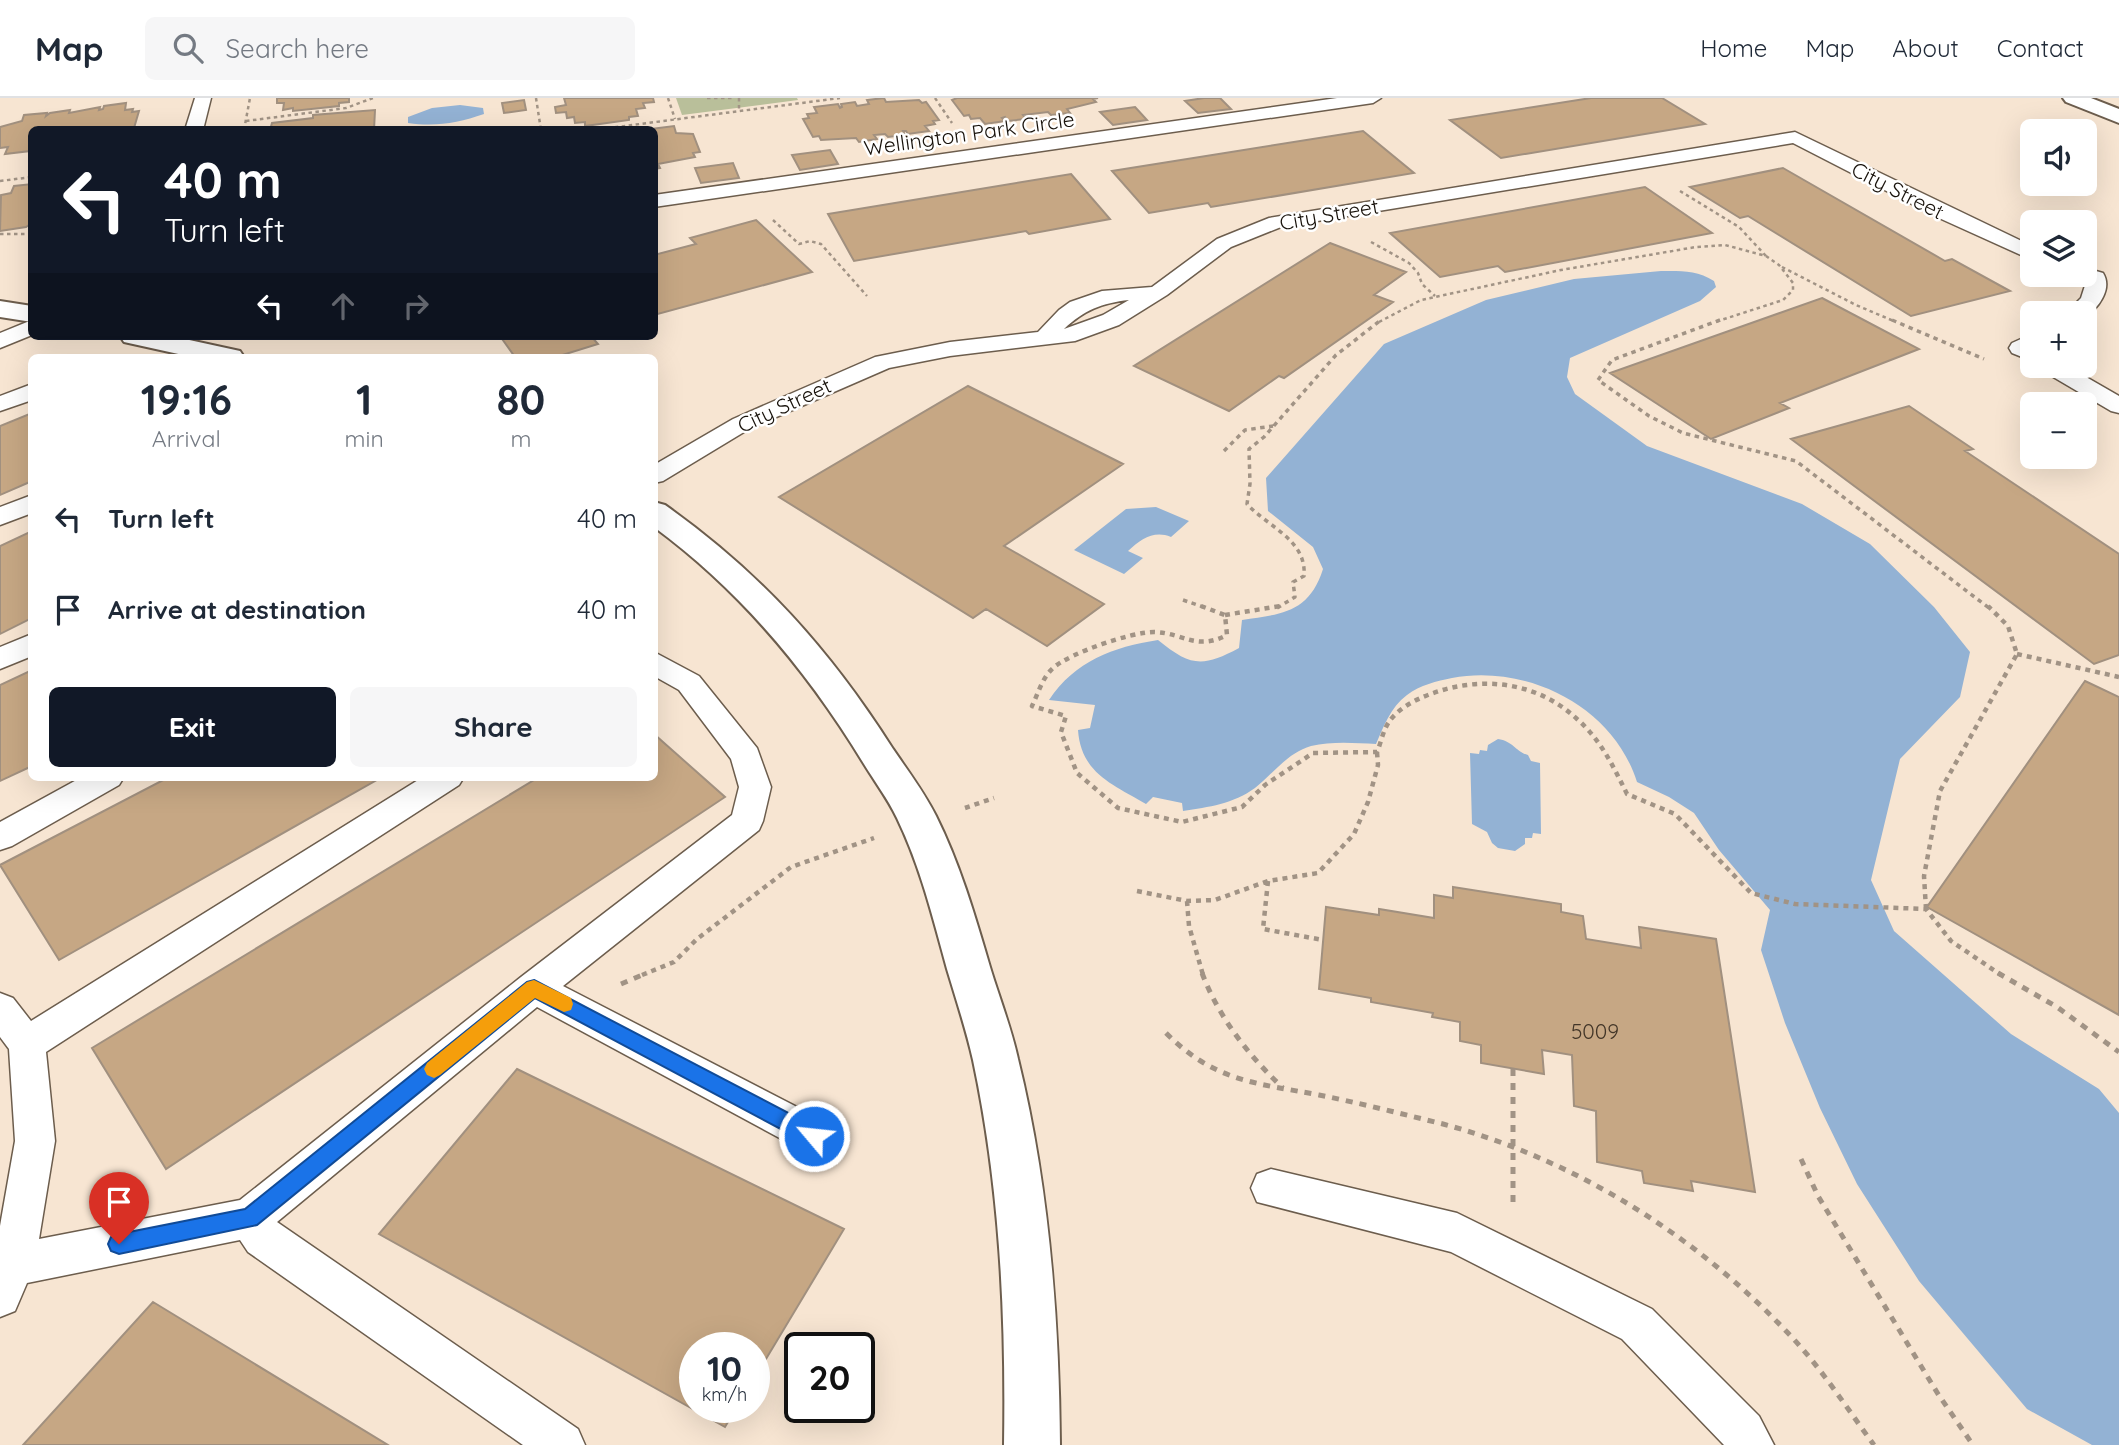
<!DOCTYPE html>
<meta charset="utf-8">
<style>
:root{--surface:#fff;--page:#f6f6f7;--text:#1f2937;--muted:#747a83;--line:#e0e1e3;--accent:#111827}
body{margin:0;font-family:Quicksand,sans-serif;background:var(--page);color:var(--text);height:100vh;display:flex;flex-direction:column;font-size:26px;white-space:nowrap}
*{box-sizing:border-box;margin:0}
p{font-size:23px;color:var(--muted)}
.icon{flex:none;width:38px;height:38px;fill:none;stroke:currentColor;stroke-width:2;stroke-linecap:round;stroke-linejoin:round}
.map{position:relative;flex:1;overflow:hidden}
.drawer{position:absolute;left:28px;top:256px;width:630px;height:427px;display:flex;flex-direction:column;background:var(--surface);border-radius:10px;box-shadow:0 7px 28px #0002}
.drawer>*{flex:none}
.banner{position:absolute;left:28px;top:28px;width:630px;height:214px;border-radius:10px;box-shadow:0 7px 28px #0002;background:#111827;color:#fff;overflow:hidden}
.buttons{position:absolute;left:2020px;top:21px;display:grid;gap:14px}
.buttons a{display:grid;place-items:center;width:77px;height:77px;border-radius:10px;background:var(--surface);box-shadow:0 7px 28px #0002;font-size:35px}
.speed{position:absolute;left:679px;top:1234px;display:flex;gap:14px;font-size:35px;font-weight:700;text-align:center}
.speed>*{display:grid;place-content:center;width:91px;height:91px;border-radius:50%;background:var(--surface);box-shadow:0 7px 28px #0002;line-height:1}
.speed small{font-size:18px;font-weight:400}
.speed .limit{border:4px solid #111;border-radius:10px;background:#fff;color:#111}
.pin{position:absolute;display:grid;place-items:center;width:60px;height:60px;color:#fff;margin:-72px -30px;border-radius:50% 50% 50% 0;rotate:-45deg;box-shadow:0 0 7px #0007}
.pin .icon{rotate:45deg}
.me{position:absolute;width:77px;margin:-38px;rotate:298deg;stroke-linejoin:round;filter:drop-shadow(0 0 5px #0008)}
.turn{display:flex;align-items:center;gap:24px;height:147px;padding:0 21px;font-size:32px}
.turn .icon{width:91px;height:91px;stroke-width:2.5}
.turn b{display:block;font-size:49px;line-height:60px}
.lanes{display:flex;align-items:center;height:66px;padding:0 21px;background:#0003;justify-content:center;gap:35px;direction:ltr}
.lanes .off{opacity:.35}
.eta{display:flex;justify-content:space-evenly;align-items:center;height:119px;text-align:center}
.eta b{font-size:42px;font-weight:800;line-height:49px}
.button{display:flex;gap:14px;margin-top:auto;padding:14px 21px}
.button a{flex:1;height:80px;border-radius:10px;background:var(--accent);color:#fff;font-size:28px;font-weight:800;line-height:80px;text-align:center}
.button a+a{background:var(--page);color:var(--text)}
ul{padding:0;list-style:none}
li{display:flex;align-items:center;gap:21px;height:91px;padding:0 21px}
li div{flex:1}
li b{display:block;font-size:26px}
li em{font-style:normal}
header{display:flex;align-items:center;gap:42px;box-sizing:border-box;height:98px;padding:0 35px;background:var(--surface);border-bottom:2px solid var(--line)}
header strong{font-size:33px}
nav{display:flex;gap:38px;margin-inline-start:auto;font-size:24px}
.search{width:490px;height:63px;background:var(--page);display:flex;align-items:center;gap:18px;box-sizing:border-box;padding:0 24px;border-radius:10px;color:var(--muted);font-size:26px}
.map>svg:first-child{display:block}
.green{fill:#b9bf9a}
.water{fill:#93b2d4}
.building{fill:#c6a784;stroke:#a1907f;stroke-width:2}
.lines{fill:none;stroke-linecap:round;stroke-linejoin:round}
.service-casing{stroke:#6c5d4d;stroke-width:3}
.minor-casing{stroke:#6c5d4d;stroke-width:4}
.tertiary-casing{stroke:#6c5d4d;stroke-width:4}
.path-far3{stroke:#a19385;stroke-width:2.5;stroke-dasharray:3.5 3.5;stroke-linecap:butt}
.path-far2{stroke:#a19385;stroke-width:3.5;stroke-dasharray:4.5 4.5;stroke-linecap:butt}
.path-far1{stroke:#a19385;stroke-width:4.5;stroke-dasharray:5 5;stroke-linecap:butt}
.path{stroke:#a19385;stroke-width:5;stroke-dasharray:7 7;stroke-linecap:butt}
.service{fill:#fff;fill-rule:evenodd}
.minor{fill:#fff;fill-rule:evenodd}
.tertiary{fill:#fff;fill-rule:evenodd}
.route{fill:#1a73e8;stroke:#114b97;stroke-width:2}
.slow{fill:#f59e0b}
.labels{text-anchor:middle;dominant-baseline:central;stroke-width:5;stroke-linejoin:round;paint-order:stroke}
.far-street-label{font-size:21px;fill:#17110a;stroke:#fff}
.number-label{font-size:21px;fill:#433628}
</style>
<header>
<strong>Map</strong>
<div class="search"><svg class="icon" aria-label="search" viewBox="0 0 24 24"><circle cx="10" cy="10" r="6"/><path d="M15 15l6 6"/></svg>Search here</div>
<nav><a>Home</a><a>Map</a><a>About</a><a>Contact</a></nav>
</header>
<div class="map">
<svg width="2119" height="1347" viewBox="0 0 2119 1347">
<rect width="100%" height="100%" fill="#f7e5d2"/>
<path class="green" d="M676,0h121l1,2 -116,15z"/>
<path class="water" d="M460,7l23,3 1,6c-26,9 -48,13 -76,9v-6l24,-9z
M1661,173c20,0 36,-1 53,10l2,6 -16,14 -130,57 -3,19 8,17 72,52 155,58 68,40 64,63 36,45 -10,45 -60,62 -29,121 23,51 117,103 88,55 20,24v332h-27l-65,-36 -108,-128 -62,-97 -37,-76 -35,-85 -24,-73 9,-40 -51,-60 -25,-37 -25,-16 -32,-15c-24,-76 -110,-118 -185,-104 -15,3 -32,7 -45,17 -17,13 -23,31 -31,49 -21,-1 -44,-3 -65,2 -24,7 -38,28 -56,42 -22,16 -46,19 -72,23l-1,-8 -29,-6 -7,7c-34,-20 -65,-31 -68,-74l12,-2 5,-23 -46,-5c26,-39 64,-53 109,-60 32,26 44,28 81,8l3,-28c40,-6 67,-7 81,-51l-10,-22 -45,-36 -2,-33 118,-134 102,-44 88,-21z
M1156,409l33,14 -18,16c-17,-7 -30,2 -43,14l15,7 -19,16 -50,-24 52,-41z
M1498,641c15,2 18,13 30,16l3,6 9,2 1,71 -8,-1 -1,5h-7v6l-10,7 -17,-3 -6,-5 -5,-11 -15,-8 -2,-71 9,1 1,-4 7,1 1,-6z"/>
<path class="building" d="M277,0h72v4l-10,1v3l-46,5v-3l-10,2 1,-7h-7z
M564,0h89l1,4 -11,1 2,5 -9,1 2,7 -9,1v3l-44,6v-4l-10,1 -1,-6 -7,1 -1,-6 -10,1 -1,-6 11,-2z
M884,0l2,4 33,-2 3,3 4,-1 13,18 -6,1 2,3 -10,2 4,5 -21,3 -2,-3h-3l2,4 -17,2 -3,-3 -11,1 3,4 -18,3 -3,-4 -35,2 -2,-4 -6,1 -10,-18 6,-1 -2,-4 10,-1 -3,-6 24,-3 2,4 2,-1 -1,-3 14,-2 2,4 12,-2 -2,-4z
M957,0h141l-5,1 3,3 -29,7 3,4 -19,2 -3,-3 -25,3 3,4 -18,2 -3,-4 -3,1 3,3 -20,3 -5,-6 -9,1 -2,-4 -5,1 -12,-16z
M1204,0h16l11,11 -33,4 -13,-12z
M1591,0h71l43,26 -204,34 -51,-38z
M524,2l2,10 -22,3 -2,-10z
M126,5l-1,7 8,-1 -1,3 7,-1 -5,17 -102,2 -2,21 -25,3 3,-7 -8,1v-21l22,-6 2,-6 23,-2 -1,3 4,-3 20,-3 -1,3 31,-6 -1,3 4,-1 1,-3z
M1135,9l12,13 -34,5 -13,-13z
M375,12l-1,20h-104l2,-7 41,-5v-3z
M674,28l2,7 17,1 7,18 -7,1 2,4 -37,7 2,4 -6,1v-39l-3,-1z
M1363,33l51,42 -203,34 -3,-4 -59,10 -37,-42z
M830,52l8,14 -38,6 -8,-15z
M733,65l6,15 -38,5 -6,-15z
M1783,70l162,93 7,-2 58,32 -99,25 -163,-100 -8,2 -50,-31z
M1071,76l39,45 -81,15 -3,-3 -172,30 -26,-47z
M32,86v39l-6,4 -26,4 1,-36 10,-2 3,-7z
M1645,89l67,46 -207,39 -7,-6 -58,11 -50,-44z
M756,122l56,52 -158,43v-60l42,-11 -6,-6z
M1330,145l76,29 -32,23 19,7 -109,76 -5,-2 -50,35 -95,-45z
M1822,200l97,51 -139,54 9,5 -78,31 -101,-66z
M500,238h91l7,8 -42,13h-41z
M968,288l155,78 -119,82 100,58 -57,42 -61,-37 -13,9 -194,-121z
M1909,308l64,43 -8,2 154,103v101l-25,9 -303,-225z
M32,315v68l-32,14v-69z
M32,433v87l-32,16v-88z
M32,572v96l-32,15v-96z
M2085,583l34,16v318l-192,-108z
M654,636l71,63 -559,372 -74,-121 447,-271h115z
M169,679h213l-323,183 -59,-95z
M1453,789l108,17v8l22,4 3,23 55,9 -2,-21 77,12 39,253 -64,-11 2,10 -49,-8 -2,-12 -45,-9 -1,-51 -22,-5 -2,-51 -30,-5 2,24 -63,-11v-18l-21,-4v-19l-28,-5 1,-4 -62,-11v-4l-52,-9 7,-82 53,8v-6l55,9v-23l19,3z
M517,971l327,160 -90,150v-31h-59v59h42l-12,20 -346,-193z
M153,1204l235,143h-365z"/>
<g class="lines">
<g class="service-casing">
<path id="service" d="M195,0h16l-8,32h-18z
M1337,0h44l-8,5 -719,104v-12z
M1795,34l237,114v14l-93,-42 -146,-75 -512,84 -50,20 -64,48 -48,30 -44,16 -125,15 -61,12 -140,61 -86,52 -9,2v-18l79,-46 142,-62 75,-15 88,-10 21,-22 11,-8 32,-11 50,-4 65,-48 52,-21zM1129,202l-26,15 -39,14c20,-19 38,-26 65,-29z
M2096,173l7,2c10,16 -5,36 -19,45v-5h-18l15,-15 8,-25z
M32,222v15l-32,13v-15z
M2032,236v27l-20,-8 -3,-5 3,-5z
M2040,268h27l52,30v17l-8,-2 -68,-40z
M32,286v16l-32,11v-15z
M32,397v18l-32,12v-18z
M32,536v22l-32,13v-22z
M654,554l45,24 58,72 14,39 -8,34 -4,9 -196,156 265,137 6,13 -6,13 -14,5 -14,-5 -263,-142 -260,215 301,207 7,16h-62l-275,-193 -8,-12 -213,43 -12,28 -15,6v-91l15,-85 -6,-92 -9,-12v-44l13,5 18,23 392,-244h41l-5,8 -413,267 9,89 -16,98 201,-39 281,-223 211,-162 7,-28 -8,-28 -52,-69 -25,-14z
M82,679h42l-5,8 -107,61 -12,4v-28z
M1271,1071l186,44 195,96 107,107 15,29h-50l-102,-106 -171,-87 -194,-50 -6,-14 6,-14z"/>
</g>
<g class="minor-casing">
<path id="minor" d="M0,203l32,5v16l-32,-5z
M120,238h51l69,15 4,6h-52l-68,-15z
M654,404l11,3c96,68 165,145 228,244 15,22 31,43 43,67 24,48 39,100 54,151 9,30 21,60 28,92 31,126 41,256 42,386h-56c2,-129 -4,-258 -31,-385 -7,-31 -17,-61 -26,-91 -14,-51 -27,-104 -50,-151 -9,-19 -22,-36 -33,-54 -56,-92 -123,-173 -210,-237z"/>
</g>
<g class="tertiary-casing">
<path id="tertiary" d="M2063,0h28l28,11v14l-53,-21z"/>
</g>
<path class="path-far3" d="M536,0l5,32
M668,0l7,21
M707,0h25
M739,0v13
M935,0l17,25
M246,23l100,-13 27,-10
M244,32l6,-32
M594,32l246,-32
M0,83l32,-4
M1680,93l59,36 27,29
M773,122l26,24 11,-3 11,3 46,52
M0,136h32
M1371,144l38,21 9,10 4,11 13,12
M1782,169l74,38 40,17
M1379,224l42,-22 140,-30 135,-23 29,-2 41,11 13,9 14,18v7l-10,10 -68,22"/>
<path class="path-far2" d="M1720,222l-108,40 -14,20 51,36 34,17 113,28 193,147
M1892,222l92,39
M1224,353l21,-21 28,-4
M1183,502l23,8
M1277,510l18,-11 -2,-15 11,-6c3,-36 -36,-49 -57,-72l3,-20 -1,-35 15,-12 72,-82 45,-35"/>
<path class="path-far1" d="M1201,508l24,9 2,20c-31,16 -43,-2 -73,-3 -23,0 -84,21 -101,36 -11,10 -15,26 -21,38l34,10 -5,16 16,41 41,35 64,14 60,-15 23,-22 48,-32 64,-1c4,-9 6,-22 12,-30 7,-11 22,-20 34,-25 52,-22 111,-18 154,22 24,21 36,47 50,75l48,20 76,79 44,11 131,5 25,32 50,34
M1225,517l55,-9
M2017,556l102,23
M965,710l29,-10
M1268,783l-5,48 60,11
M1137,793l50,10 28,-1 53,-19 50,-8 36,-39 14,-32 10,-37 -1,-13
M1187,803l2,25 14,49
M1926,811l-2,-33 16,-85 77,-137 -9,-28 -20,-20
M642,877l32,-13 23,-23 94,-72 83,-29"/>
<path class="path" d="M1202,875c17,45 47,83 81,115
M1998,875l59,34 62,45
M621,886l26,-11
M1166,935c49,49 90,50 153,62 41,8 83,19 124,29 130,35 251,110 344,208 33,34 59,75 87,113
M1513,971v139
M1801,1061l17,37 120,198 35,51"/>
<use href="#service" class="service"/>
<use href="#minor" class="minor"/>
<use href="#tertiary" class="tertiary"/>
</g>
<path class="route" d="M534,882l287,150 3,6 -3,7 -7,3 -7,-3 -272,-145 -278,227 -138,29 -8,-3 -3,-7 3,-7 8,-3 126,-25 282,-227z"/>
<path class="slow" d="M534,882l37,18 2,6 -2,6 -7,2 -29,-14 -95,77 -6,3 -7,-3 -3,-6 3,-6 100,-81z"/>
<g class="labels">
<g class="far-street-label">
<text transform="translate(969 35) rotate(-8)">Wellington Park Circle</text>
<text transform="translate(1898 92) rotate(27)">City Street</text>
<text transform="translate(1329 116) rotate(-10)">City Street</text>
<text transform="translate(784 307) rotate(-25)">City Street</text>
</g>
<g class="number-label">
<text x="1595" y="933">5009</text>
</g>
</g>
</svg>
<div class="buttons">
<a><svg class="icon" aria-label="sound" viewBox="0 0 24 24"><path d="M4 9h4l5-4v14l-5-4H4zM17 9q2 3 0 6"/></svg></a>
<a><svg class="icon" aria-label="layers" viewBox="0 0 24 24"><path d="M12 4l9 5-9 5-9-5zM3 14l9 5 9-5"/></svg></a>
<a>+</a>
<a>−</a>
</div>
<div class="speed"><div>10<small>km/h</small></div><div class="limit">20</div></div>
<div class="pin" style="left:119px;top:1146px;background:#d93025"><svg class="icon" aria-label="arrive" viewBox="0 0 24 24"><path d="M6 21V4h12l-3 4 3 4H6"/></svg></div>
<svg class="me" style="left:814px;top:1038px" viewBox="-20 -20 40 40"><circle r="17" fill="#1a73e8" stroke="#fff" stroke-width="3"/><path d="M0-11L8 9 0 5-8 9z" fill="#fff"/></svg>
<div class="banner">
<div class="turn"><svg class="icon" aria-label="left" viewBox="0 0 24 24"><path d="M17 20v-9H6M10 6l-5 5 5 5"/></svg><div><b>40 m</b>Turn left</div></div>
<div class="lanes"><svg class="icon" aria-label="left" viewBox="0 0 24 24"><path d="M17 20v-9H6M10 6l-5 5 5 5"/></svg><svg class="icon off" aria-label="ahead" viewBox="0 0 24 24"><path d="M12 20V5M6 11l6-6 6 6"/></svg><svg class="icon off" aria-label="right" viewBox="0 0 24 24"><path d="M7 20v-9h11M14 6l5 5-5 5"/></svg></div>
</div>
<section class="drawer">
<div class="eta">
<div><b>19:16</b><p>Arrival</p></div>
<div><b>1</b><p>min</p></div>
<div><b>80</b><p>m</p></div>
</div>
<ul>
<li><svg class="icon" aria-label="left" viewBox="0 0 24 24"><path d="M17 20v-9H6M10 6l-5 5 5 5"/></svg><div><b>Turn left</b></div><em>40 m</em></li>
<li><svg class="icon" aria-label="arrive" viewBox="0 0 24 24"><path d="M6 21V4h12l-3 4 3 4H6"/></svg><div><b>Arrive at destination</b></div><em>40 m</em></li>
</ul>
<div class="button"><a>Exit</a><a>Share</a></div>
</section>
</div>
